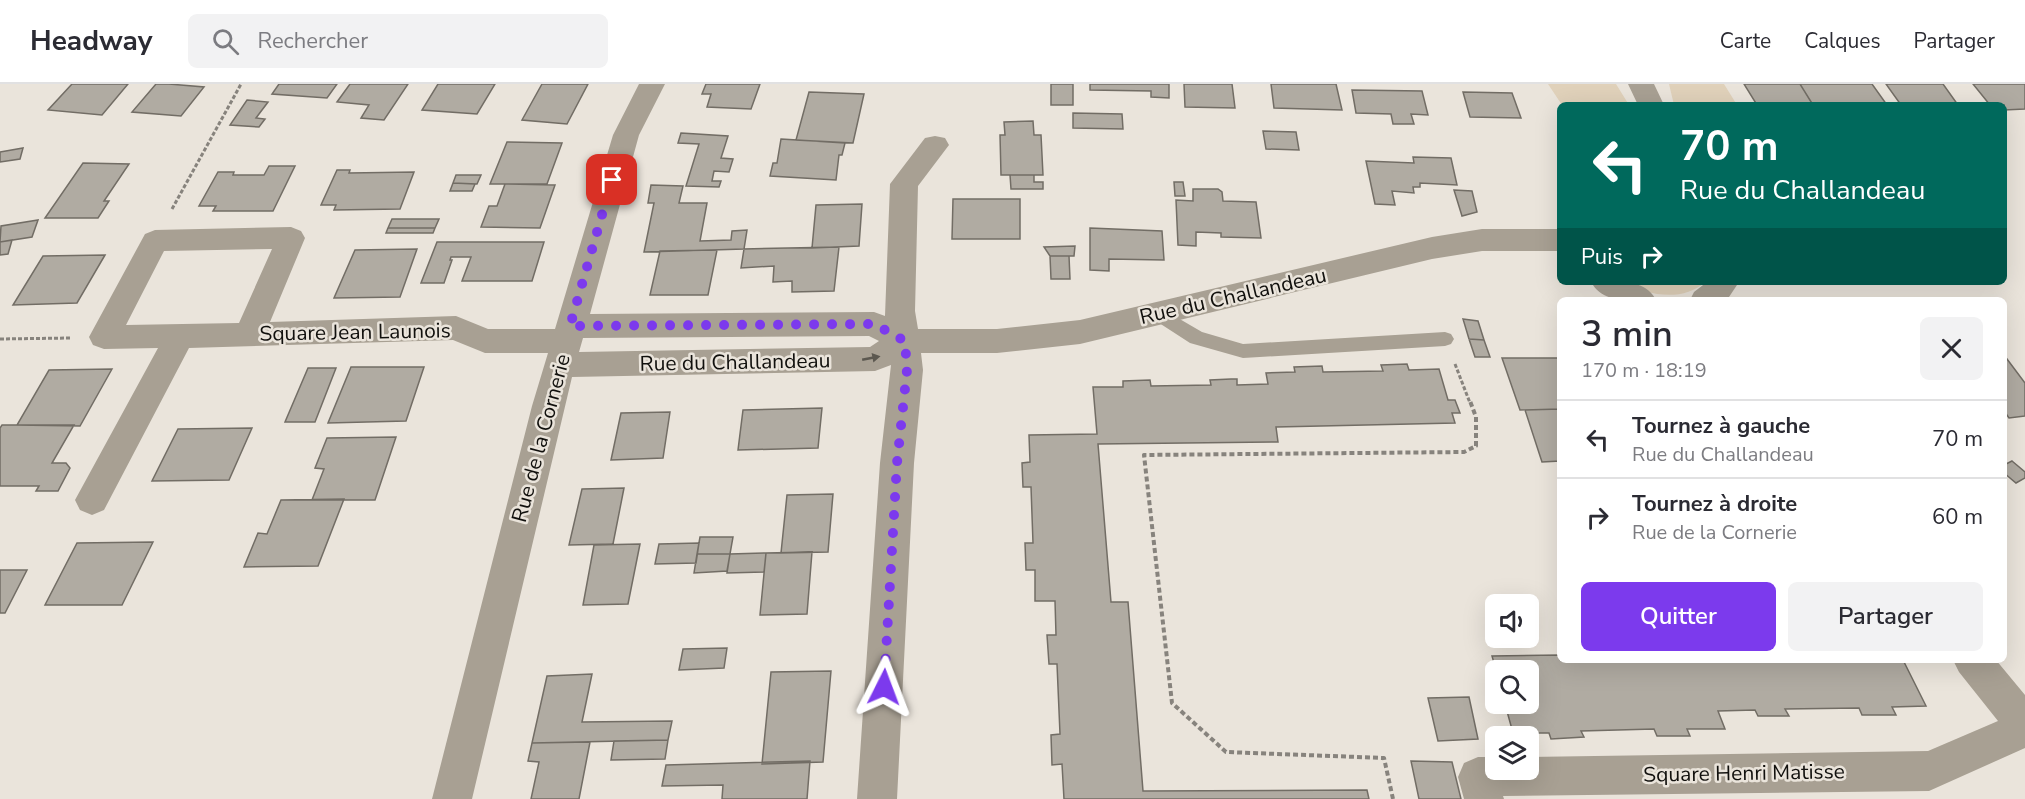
<!DOCTYPE html>
<html lang="fr">
<meta charset="utf-8">
<style>
:root{--surface:#fff;--page:#f2f2f3;--text:#2b2b33;--muted:#7c7c81;--line:#e1e1e2;--accent:#7c3aed}
body{margin:0;font-family:"Nunito Sans",sans-serif;background:var(--page);color:var(--text);height:100vh;display:flex;flex-direction:column;font-size:22px;white-space:nowrap}
*{box-sizing:border-box;margin:0}
p{font-size:20px;color:var(--muted)}
.icon{flex:none;width:33px;height:33px;fill:none;stroke:currentColor;stroke-width:2;stroke-linecap:round;stroke-linejoin:round}
.map{position:relative;flex:1;overflow:hidden}
.sheet{position:absolute;left:1557px;top:213px;width:450px;height:366px;display:flex;flex-direction:column;background:var(--surface);border-radius:9px;box-shadow:0 6px 24px #0002}
.sheet>*{flex:none}
.banner{position:absolute;left:1557px;top:18px;width:450px;height:183px;border-radius:9px;box-shadow:0 6px 24px #0002;background:#00695c;color:#fff;overflow:hidden}
.buttons{position:absolute;left:1485px;top:510px;display:grid;gap:12px}
.buttons a{display:grid;place-items:center;width:54px;height:54px;border-radius:9px;background:var(--surface);box-shadow:0 6px 24px #0002;font-size:30px}
.pin{position:absolute;display:grid;place-items:center;width:51px;height:51px;color:#fff;margin:-26px;border-radius:12px;box-shadow:0 3px 9px #0006}
.me{position:absolute;width:66px;margin:-33px;rotate:3deg;stroke-linejoin:round;filter:drop-shadow(0 0 4px #0008)}
.turn{display:flex;align-items:center;gap:21px;height:126px;padding:0 24px;font-size:27px}
.turn .icon{width:78px;height:78px;stroke-width:2.5}
.turn b{display:block;font-size:42px;line-height:51px}
.then{display:flex;align-items:center;height:57px;padding:0 24px;background:#0003;gap:12px;font-size:22px}
.round{display:grid;place-items:center;flex:none;width:63px;height:63px;border-radius:9px;background:var(--page)}
.overview{display:flex;align-items:center;justify-content:space-between;height:102px;padding:0 24px}
h1{font-size:36px;font-weight:600;line-height:45px}
.action{display:flex;gap:12px;margin-top:auto;padding:12px 24px}
.action a{flex:1;height:69px;border-radius:9px;background:var(--accent);color:#fff;font-size:24px;font-weight:600;line-height:69px;text-align:center}
.action a+a{background:var(--page);color:var(--text)}
ul{padding:0;list-style:none}
li{display:flex;align-items:center;gap:18px;height:78px;padding:0 24px;border-top:2px solid var(--line)}
li div{flex:1}
li b{display:block;font-size:22px}
li em{font-style:normal}
header{display:flex;align-items:center;gap:36px;box-sizing:border-box;height:84px;padding:0 30px;background:var(--surface);border-bottom:2px solid var(--line)}
header strong{font-size:28px}
nav{display:flex;gap:33px;margin-inline-start:auto;font-size:21px}
.search{width:420px;height:54px;background:var(--page);display:flex;align-items:center;gap:15px;box-sizing:border-box;padding:0 21px;border-radius:9px;color:var(--muted);font-size:22px}
.map>svg:first-child{display:block}
.green{fill:#e0d1ba}
.building{fill:#b0aba2;stroke:#726d65;stroke-width:1.5}
.lines{fill:none;stroke-linecap:round;stroke-linejoin:round}
.path-far1{stroke:#87837d;stroke-width:3;stroke-dasharray:4 2;stroke-linecap:butt}
.path{stroke:#87837d;stroke-width:4;stroke-dasharray:5 3;stroke-linecap:butt}
.lane{fill:#a8a093;fill-rule:evenodd}
.street{fill:#a8a093;fill-rule:evenodd}
.oneway{fill:#5c5850}
.route{stroke:#7c3aed;stroke-width:10;stroke-dasharray:0 18}
.labels{text-anchor:middle;dominant-baseline:central;stroke-width:5;stroke-linejoin:round;paint-order:stroke}
.street-label{font-size:21px;fill:#11100d;stroke:#eae4db}
</style>
<header>
<strong>Headway</strong>
<div class="search"><svg class="icon" aria-label="search" viewBox="0 0 24 24"><circle cx="10" cy="10" r="6"/><path d="M15 15l6 6"/></svg>Rechercher</div>
<nav><a>Carte</a><a>Calques</a><a>Partager</a></nav>
</header>
<div class="map">
<svg width="2025" height="715" viewBox="0 0 2025 715">
<rect width="100%" height="100%" fill="#eae4db"/>
<path class="green" d="M1548,0h68l13,21h-67z
M1669,0h55l13,21h-63z
M1624,198h81c-21,20 -58,14 -81,0z"/>
<path class="building" d="M72,0h56l-26,31 -54,-5z
M156,0h13l35,3 -23,29 -49,-4z
M279,0h58l-10,14 -55,-4z
M350,0h58l-24,36 -23,-2 8,-13 -32,-3z
M438,0h57l-18,30 -55,-4z
M542,0h46l-21,40 -45,-4z
M706,0h54l-9,25 -44,-2 4,-13h-9z
M1051,0h22v21h-22z
M1090,0h79v14l-18,-1v-6l-61,-1z
M1184,0h48l3,24 -50,-1z
M1271,0h65l6,26 -68,-2z
M1744,0h56l13,21h-56z
M1800,0h72l15,21h-74z
M1886,0h57l15,21h-57z
M1973,0h52v25l-21,1v-5h-14z
M1352,6l70,1 6,24 -17,-1 3,10h-21l-2,-10 -35,-1z
M809,8l55,2 -11,49 -57,-3z
M1463,8l49,1 9,25 -51,-1z
M247,16l21,2 -12,16 9,1 -6,8 -29,-2z
M1073,29l49,1 1,15 -50,-1z
M1033,37l1,14h7l2,40h-42l-1,-40h5l-1,-13z
M1263,47l33,1 3,18 -33,-1z
M681,49l47,3 -7,22 12,1 -4,13 -15,-1 -2,10h9l-2,6 -33,-1 13,-42 -21,-1z
M781,55l64,4 -3,12h-3l-3,25 -66,-4 3,-13h4z
M507,58l55,1 -15,41h-57z
M23,64l-3,11 -20,3v-10z
M1413,73l38,1 6,27 -37,-2v4h-7l1,6 -22,-2 3,14 -20,-1 -9,-43 48,2z
M83,79l46,1 -25,37h5l-11,17h-53z
M269,82h26l-22,45h-60l3,-5h-17l19,-34h16l-1,3h31z
M337,86h13l-1,3 65,-1 -14,37 -66,1 2,-5h-15z
M456,91h25l-4,9 -24,-1z
M1010,91h24v7h9v7h-32z
M1174,98h9l2,14h-10z
M453,99l22,1 -3,7h-22z
M505,100l50,1 -15,43 -59,-1 8,-21h8z
M651,101l32,1 -4,17h28l-7,38 31,-1 1,-9 15,-1 -3,19 -100,3 10,-49h-6z
M1193,105h25l4,3 1,9 33,1 5,36 -40,-1v-4l-25,-1v14l-18,-1 -2,-45 17,1z
M1454,106l18,1 5,21 -15,4z
M953,115h67v40h-68z
M862,120l-3,42 -47,2 4,-43z
M392,135h47l-4,9h-47z
M38,136l-6,17 -32,5 1,-16z
M388,144h47l-2,5h-47z
M1090,144l72,3 2,29 -55,-1v12l-19,-1z
M12,156l-4,14 -8,1v-13z
M437,158h107l-12,39h-70l9,-24h-20l-1,3h2l-8,23h-23z
M1075,162l-1,10h-24l-6,-9z
M839,163l-5,44 -42,1v-11l-19,1 1,-16 -33,2 3,-19z
M417,165l-17,48 -66,1 21,-48z
M717,166l-9,45h-58l10,-44z
M105,171l-28,48 -64,2 30,-49z
M1050,172h19l1,23h-19z
M1463,235l15,2 6,19 -15,-1z
M1469,255l15,1 6,17h-15z
M2004,271l21,28v33l-16,2 -5,-7z
M1502,274h56l2,6v45l-40,1z
M1407,280l2,6 30,-1 9,31h7l5,13h-8l3,10 -179,4 2,15 -180,2 13,158h17l15,189 224,-1 2,9h-305l-2,-35 -10,1 -1,-30 9,-1 -3,-70h-8l-2,-29h9l-1,-34h-20v-31h-9l-1,-27h8l-2,-56h-8l-1,-24 8,-1 -1,-27 68,-1 -4,-47h30v-6l27,-1 1,6 60,-1 -1,-5 21,-1h6v6l31,-1 -2,-11 29,-1 -1,-5 28,-1 1,6 60,-1 -2,-6z
M351,283h73l-18,54 -78,2z
M308,284h28l-21,54h-30z
M112,285l-32,57 -63,-1 32,-55z
M822,324l-4,40 -80,2 5,-40z
M1560,325v52l-18,1 -17,-52z
M670,328l-7,46 -52,2 10,-47z
M2,341h72l-22,38h14l4,5 -12,23h-22l3,-5h-39v-58z
M252,344l-23,52 -77,1 26,-52z
M396,353l-21,63h-63l12,-31 -9,-1 12,-30z
M2012,377l13,11v6l-9,5 -12,-10v-8z
M624,404l-11,56 -44,1 13,-56z
M833,410l-5,58 -47,1 6,-58z
M344,415l-26,67 -74,1 14,-34 9,1 14,-34z
M700,453h33l-3,17h-33z
M153,458l-31,63h-77l32,-62z
M699,459l-3,20 -41,1 4,-20z
M640,460l-12,60 -45,1 11,-60z
M812,468l-5,62 -47,1 6,-62z
M766,469l-2,19 -37,1 3,-19z
M697,470h33l-3,17 -33,2z
M0,486h27l-22,43h-5z
M727,564l-3,20 -45,2 4,-21z
M1560,571v5h343l23,46 -34,1 4,8h-34l-3,-7 -74,1 4,7h-31l-3,-6 -37,1 7,18h-38l3,7h-33l-3,-7 -73,2 3,6 -33,2 -2,-6h-36l-8,-29h23v-34h-32l-4,-14z
M831,587l-8,91 -61,2 9,-92z
M592,590l-10,48 90,-1 -4,19 -136,3 15,-67z
M1469,613l9,42 -40,2 -10,-43z
M668,656l-3,19 -54,1 3,-19z
M590,658l-11,57h-48l8,-37 -11,-1 4,-18z
M810,677l-3,38h-85l1,-14 -61,1 4,-21z
M1411,677l41,1 9,37h-42z"/>
<g class="lines">
<path class="path-far1" d="M172,125l69,-125
M0,255l71,-1
M1455,280l15,39"/>
<path class="path" d="M1393,715l-9,-41 -158,-6 -54,-49 -28,-248 320,-3 12,-6v-29l-6,-16"/>
<path class="lane" d="M1159,223l43,25 41,12 202,-12 6,2 3,5 -3,5 -6,2 -202,12 -53,-15 -37,-24 -3,-5 3,-5z"/>
<path class="street" d="M639,0h26l-26,51 -49,179 284,-2 11,4 5,-132 35,-46 10,-2 10,2 4,7 -31,41 -3,125 3,18h79l83,-9 352,-83 50,-8h78v22h-78l-50,8 -352,85 -83,9h-76l2,17 -9,93 -17,336h-40l23,-336 11,-98 -16,6 -303,6 -100,422h-40l100,-393 16,-53h-63l-32,-13 -264,8 -85,162 -12,5 -12,-5 -5,-10 83,-152 -54,1 -11,-4 -4,-8 56,-103 10,-4 136,-3 10,4 4,7 -35,84 186,-6 32,13h67l58,-194zM272,165l-33,74 -113,2 38,-74zM869,252l10,5 -9,6 -291,5 4,-14z
M1628,0h26l10,21h-26z
M1591,198c23,0 53,-5 65,18 -23,0 -52,5 -65,-18z
M1707,198h32l-12,18h-37l4,-8z
M1953,576h43l29,35v53l-96,43 -426,5 1,3h-40l-6,-22 6,-14 14,-6h18v13h32v-13l400,-6 70,-30 -39,-49z"/>
</g>
<defs><path id="oneway-solid" d="M-6-.8H1V-3.2L6.5 0L1 3.2V.8H-6Z" transform="scale(1.5)"/></defs>
<use class="oneway" href="#oneway-solid" transform="translate(871 274) rotate(-11)"/>
<g class="lines">
<path class="route" d="M612,96l-42,146 304,-2 31,17 2,29 -10,93 -13,224"/>
</g>
<g class="labels">
<g class="street-label">
<text transform="translate(1233 212) rotate(-13)">Rue du Challandeau</text>
<text transform="translate(355 248) rotate(-1)">Square Jean Launois</text>
<text transform="translate(735 278) rotate(-1)">Rue du Challandeau</text>
<text transform="translate(541 354) rotate(-75)">Rue de la Cornerie</text>
<text transform="translate(1744 689) rotate(-1)">Square Henri Matisse</text>
</g>
</g>
</svg>
<div class="buttons">
<a><svg class="icon" aria-label="sound" viewBox="0 0 24 24"><path d="M4 9h4l5-4v14l-5-4H4zM17 9q2 3 0 6"/></svg></a>
<a><svg class="icon" aria-label="search" viewBox="0 0 24 24"><circle cx="10" cy="10" r="6"/><path d="M15 15l6 6"/></svg></a>
<a><svg class="icon" aria-label="layers" viewBox="0 0 24 24"><path d="M12 4l9 5-9 5-9-5zM3 14l9 5 9-5"/></svg></a>
</div>
<div class="pin" style="left:612px;top:96px;background:#d93025"><svg class="icon" aria-label="arrive" viewBox="0 0 24 24"><path d="M6 21V4h12l-3 4 3 4H6"/></svg></div>
<svg class="me" style="left:884px;top:603px" viewBox="-20 -20 40 40"><path d="M0-17L14 15 0 8-14 15z" fill="#7c3aed" stroke="#fff" stroke-width="4"/></svg>
<div class="banner">
<div class="turn"><svg class="icon" aria-label="left" viewBox="0 0 24 24"><path d="M17 20v-9H6M10 6l-5 5 5 5"/></svg><div><b>70 m</b>Rue du Challandeau</div></div>
<div class="then">Puis<svg class="icon" aria-label="right" viewBox="0 0 24 24"><path d="M7 20v-9h11M14 6l5 5-5 5"/></svg></div>
</div>
<section class="sheet">
<div class="overview"><div><h1>3 min</h1><p>170 m · 18:19</p></div><a class="round"><svg class="icon" aria-label="close" viewBox="0 0 24 24"><path d="M6 6l12 12M18 6L6 18"/></svg></a></div>
<ul>
<li><svg class="icon" aria-label="left" viewBox="0 0 24 24"><path d="M17 20v-9H6M10 6l-5 5 5 5"/></svg><div><b>Tournez à gauche</b><p>Rue du Challandeau</p></div><em>70 m</em></li>
<li><svg class="icon" aria-label="right" viewBox="0 0 24 24"><path d="M7 20v-9h11M14 6l5 5-5 5"/></svg><div><b>Tournez à droite</b><p>Rue de la Cornerie</p></div><em>60 m</em></li>
</ul>
<div class="action"><a>Quitter</a><a>Partager</a></div>
</section>
</div>
